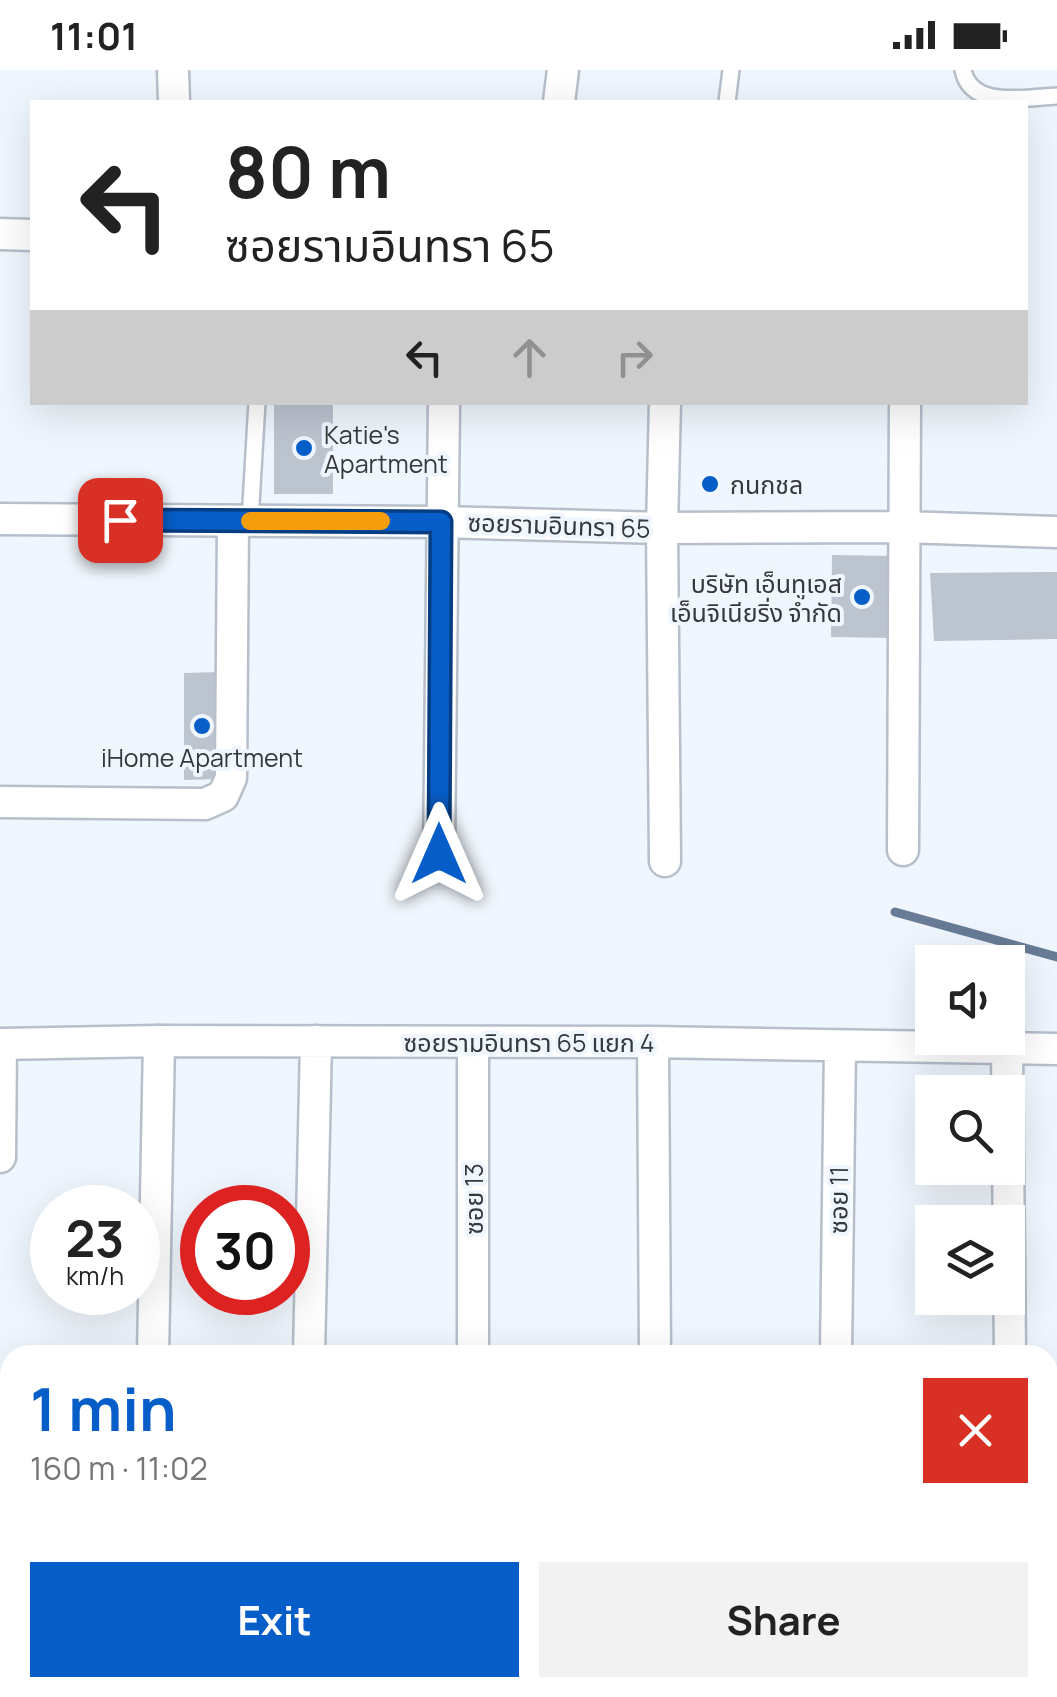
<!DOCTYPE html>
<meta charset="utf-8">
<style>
:root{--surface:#fff;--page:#f2f2f2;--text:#222;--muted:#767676;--accent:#085ec8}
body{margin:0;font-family:Manrope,"Noto Sans Thai",sans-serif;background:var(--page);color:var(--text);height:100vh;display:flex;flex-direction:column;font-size:38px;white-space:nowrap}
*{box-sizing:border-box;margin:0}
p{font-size:32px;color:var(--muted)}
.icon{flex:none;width:55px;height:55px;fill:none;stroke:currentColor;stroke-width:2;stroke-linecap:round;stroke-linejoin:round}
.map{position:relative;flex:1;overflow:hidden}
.side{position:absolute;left:0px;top:1275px;width:1058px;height:352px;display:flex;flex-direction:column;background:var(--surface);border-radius:30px 30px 0 0;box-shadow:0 10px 40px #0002}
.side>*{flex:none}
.banner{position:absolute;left:30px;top:30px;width:998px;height:305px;border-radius:0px;box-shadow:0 10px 40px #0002;background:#fff;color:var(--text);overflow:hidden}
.controls{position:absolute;left:915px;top:875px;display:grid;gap:20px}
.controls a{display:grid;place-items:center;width:110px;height:110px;border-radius:0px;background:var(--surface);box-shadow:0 10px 40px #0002;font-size:50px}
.speed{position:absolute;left:30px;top:1115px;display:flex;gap:20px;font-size:50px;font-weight:700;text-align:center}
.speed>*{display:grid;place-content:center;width:130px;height:130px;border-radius:50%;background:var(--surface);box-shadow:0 10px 40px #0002;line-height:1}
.speed small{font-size:25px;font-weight:400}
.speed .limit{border:15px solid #d22;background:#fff;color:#111}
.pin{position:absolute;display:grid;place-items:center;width:85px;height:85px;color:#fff;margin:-42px;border-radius:20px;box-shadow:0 5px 15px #0006}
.me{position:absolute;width:110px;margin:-55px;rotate:0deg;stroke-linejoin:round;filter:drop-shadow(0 0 8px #0008)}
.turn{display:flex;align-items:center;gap:35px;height:210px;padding:0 30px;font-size:45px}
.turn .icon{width:130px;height:130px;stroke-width:2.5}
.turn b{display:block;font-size:70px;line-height:85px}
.lanes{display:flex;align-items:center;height:95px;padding:0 30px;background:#0003;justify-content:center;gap:50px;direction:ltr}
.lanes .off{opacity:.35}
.round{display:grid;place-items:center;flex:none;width:105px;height:105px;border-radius:0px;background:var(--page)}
.summary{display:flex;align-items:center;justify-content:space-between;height:170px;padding:0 30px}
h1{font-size:60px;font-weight:700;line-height:75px;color:var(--accent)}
.action{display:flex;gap:20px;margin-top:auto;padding:20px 30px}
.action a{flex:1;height:115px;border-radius:0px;background:var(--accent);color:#fff;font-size:40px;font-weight:700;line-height:115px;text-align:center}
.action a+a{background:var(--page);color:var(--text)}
.status{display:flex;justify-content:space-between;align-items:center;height:70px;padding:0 50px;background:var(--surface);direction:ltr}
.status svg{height:28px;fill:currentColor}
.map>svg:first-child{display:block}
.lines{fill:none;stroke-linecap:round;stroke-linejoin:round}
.stream{stroke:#687b97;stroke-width:9}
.building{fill:#bcc4d0}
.service-casing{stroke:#b7bfcb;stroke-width:20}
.minor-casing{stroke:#b7bfcb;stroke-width:35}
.service{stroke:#fff;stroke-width:15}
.minor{stroke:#fff;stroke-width:30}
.route-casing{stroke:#053d82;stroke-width:25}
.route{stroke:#085ec8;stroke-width:18}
.slow{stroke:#f59e0b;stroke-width:18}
.poi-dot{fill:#085ec8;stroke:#f0f6fd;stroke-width:4}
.labels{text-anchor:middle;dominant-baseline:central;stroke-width:8;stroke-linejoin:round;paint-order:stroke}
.poi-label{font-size:25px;fill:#35383d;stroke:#f0f6fd;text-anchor:start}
.street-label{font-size:25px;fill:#35383d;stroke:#f0f6fd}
</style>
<div class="status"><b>11:01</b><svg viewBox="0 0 49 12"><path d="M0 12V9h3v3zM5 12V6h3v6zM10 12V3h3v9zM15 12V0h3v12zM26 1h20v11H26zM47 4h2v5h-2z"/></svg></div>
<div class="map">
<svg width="1057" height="1627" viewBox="0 0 1057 1627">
<rect width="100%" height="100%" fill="#f0f6fd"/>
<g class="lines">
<path class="stream" d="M895,842l162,45"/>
</g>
<path class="building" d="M274,332h59v92h-59z
M832,485l61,1 -1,82 -61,-1z
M1057,502v67l-123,2 -4,-68z
M220,602l-1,107 -35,1v-107z"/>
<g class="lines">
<g class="service-casing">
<path id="service" d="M963,0c8,40 64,27 94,26
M727,32l4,-32
M250,451l7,-119
M724,1627v-9"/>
</g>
<g class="minor-casing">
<path id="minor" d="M173,0l1,32
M559,32l4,-32
M0,164l32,1
M665,332l-3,126 3,333
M0,449l441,3 221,6 241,-1 154,5
M0,732l205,2 18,-8 8,-18 2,-257
M903,780l2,-448
M439,784l5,-452
M653,972l2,313
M0,974l159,-3 494,1 404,7
M1007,978l3,307
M0,1087l1,-113
M153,1285l6,-314
M309,1285l7,-314
M473,1285v-313
M836,1285l4,-309
M114,1627v-9
M845,1627v-9"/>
</g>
<use href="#service" class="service"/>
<use href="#minor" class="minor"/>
</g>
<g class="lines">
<g class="route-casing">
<path id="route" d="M120,450l321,2 -2,332"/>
</g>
<use href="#route" class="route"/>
<path class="slow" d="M250,451h131"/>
</g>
<g class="poi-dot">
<circle cx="304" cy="378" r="10"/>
<circle cx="710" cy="414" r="10"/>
<circle cx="862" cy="527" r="10"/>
<circle cx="202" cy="656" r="10"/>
</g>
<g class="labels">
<g class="poi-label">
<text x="324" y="364">Katie's<tspan x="324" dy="29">Apartment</tspan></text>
<text x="730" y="414">กนกชล</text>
<text x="842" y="513" text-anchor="end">บริษัท เอ็นทูเอส<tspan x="842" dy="29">เอ็นจิเนียริ่ง จำกัด</tspan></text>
<text x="202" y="687" text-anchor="middle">iHome Apartment</text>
</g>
<g class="street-label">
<text transform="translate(559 455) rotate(2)">ซอยรามอินทรา 65</text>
<text x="529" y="972">ซอยรามอินทรา 65 แยก 4</text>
<text transform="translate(473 1129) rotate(-90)">ซอย 13</text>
<text transform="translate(838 1130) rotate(-89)">ซอย 11</text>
</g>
</g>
</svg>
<div class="controls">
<a><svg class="icon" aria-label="sound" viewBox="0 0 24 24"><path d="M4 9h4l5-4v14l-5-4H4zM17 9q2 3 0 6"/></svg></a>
<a><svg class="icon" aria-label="search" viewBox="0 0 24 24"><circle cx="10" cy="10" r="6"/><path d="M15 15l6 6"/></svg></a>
<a><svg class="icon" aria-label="layers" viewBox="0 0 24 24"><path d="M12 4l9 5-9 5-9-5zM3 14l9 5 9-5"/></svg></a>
</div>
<div class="speed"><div>23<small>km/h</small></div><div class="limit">30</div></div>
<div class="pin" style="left:120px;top:450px;background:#d93025"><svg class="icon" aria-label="arrive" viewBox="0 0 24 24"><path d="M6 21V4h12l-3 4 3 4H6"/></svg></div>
<svg class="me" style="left:439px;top:784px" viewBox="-20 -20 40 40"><path d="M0-17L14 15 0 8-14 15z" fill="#085ec8" stroke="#fff" stroke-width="4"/></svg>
<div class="banner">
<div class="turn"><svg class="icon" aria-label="left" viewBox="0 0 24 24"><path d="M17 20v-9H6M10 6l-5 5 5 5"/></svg><div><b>80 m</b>ซอยรามอินทรา 65</div></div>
<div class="lanes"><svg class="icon" aria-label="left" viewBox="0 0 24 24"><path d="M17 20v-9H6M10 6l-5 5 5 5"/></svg><svg class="icon off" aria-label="ahead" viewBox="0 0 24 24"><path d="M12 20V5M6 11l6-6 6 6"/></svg><svg class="icon off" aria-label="right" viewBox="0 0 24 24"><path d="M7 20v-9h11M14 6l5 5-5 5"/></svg></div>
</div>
<section class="side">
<div class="summary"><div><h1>1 min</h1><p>160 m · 11:02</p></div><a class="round" style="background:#d93025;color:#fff"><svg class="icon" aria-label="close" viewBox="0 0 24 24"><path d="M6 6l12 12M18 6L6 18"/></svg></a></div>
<div class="action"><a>Exit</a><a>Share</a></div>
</section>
</div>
